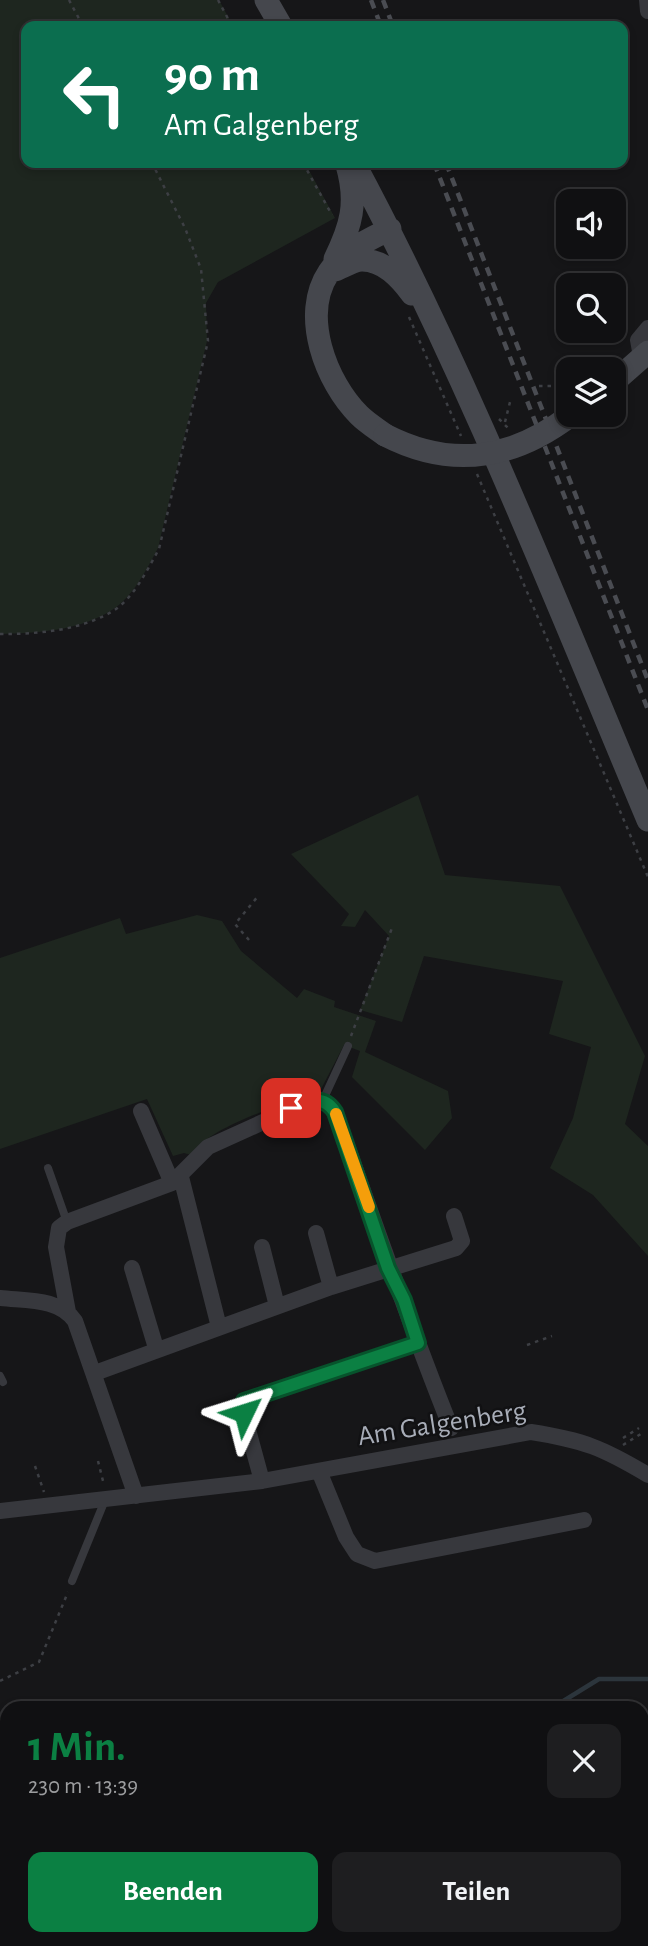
<!DOCTYPE html>
<html lang="de">
<meta charset="utf-8">
<style>
:root{--surface:#101012;--page:#1e1e20;--text:#f1f3f6;--muted:#9c9d9f;--line:#303032;--accent:#0b8043}
body{margin:0;font-family:"Alegreya Sans",sans-serif;background:var(--page);color:var(--text);height:100vh;display:flex;flex-direction:column;font-size:26px;white-space:nowrap}
*{box-sizing:border-box;margin:0}
p{font-size:23px;color:var(--muted)}
.icon{flex:none;width:38px;height:38px;fill:none;stroke:currentColor;stroke-width:2;stroke-linecap:round;stroke-linejoin:round}
.map{position:relative;flex:1;overflow:hidden}
.details{position:absolute;left:0px;top:1701px;width:649px;height:245px;display:flex;flex-direction:column;background:var(--surface);border-radius:21px 21px 0 0;box-shadow:0 4px 10px #0003,0 0 0 2px var(--line)}
.details>*{flex:none}
.guide{position:absolute;left:21px;top:21px;width:607px;height:147px;border-radius:14px;box-shadow:0 4px 10px #0003,0 0 0 2px var(--line);background:#0b6e4f;color:#fff;overflow:hidden}
.fabs{position:absolute;left:556px;top:189px;display:grid;gap:14px}
.fabs a{display:grid;place-items:center;width:70px;height:70px;border-radius:14px;background:var(--surface);box-shadow:0 4px 10px #0003,0 0 0 2px var(--line);font-size:35px}
.pin{position:absolute;display:grid;place-items:center;width:60px;height:60px;color:#fff;margin:-30px;border-radius:14px;box-shadow:0 4px 10px #0006}
.me{position:absolute;width:77px;margin:-38px;rotate:49deg;stroke-linejoin:round;filter:drop-shadow(0 0 5px #0008)}
.turn{display:flex;align-items:center;gap:24px;height:147px;padding:0 28px;font-size:32px}
.turn .icon{width:91px;height:91px;stroke-width:2.5}
.turn b{display:block;font-size:49px;line-height:60px}
.round{display:grid;place-items:center;flex:none;width:74px;height:74px;border-radius:14px;background:var(--page)}
.headline{display:flex;align-items:center;justify-content:space-between;height:119px;padding:0 28px}
h1{font-size:42px;font-weight:700;line-height:52px;color:var(--accent)}
.button{display:flex;gap:14px;margin-top:auto;padding:14px 28px}
.button a{flex:1;height:80px;border-radius:14px;background:var(--accent);color:#fff;font-size:28px;font-weight:700;line-height:80px;text-align:center}
.button a+a{background:var(--page);color:var(--text)}
.map>svg:first-child{display:block}
.green{fill:#1e261f}
.lines{fill:none;stroke-linecap:round;stroke-linejoin:round}
.stream{stroke:#2c353c;stroke-width:4.5}
.path{stroke:#3d3f44;stroke-width:2.5;stroke-dasharray:3.5 5;stroke-linecap:butt}
.lane{stroke:#37383d;stroke-width:8}
.street{stroke:#37383d;stroke-width:16}
.secondary{stroke:#45474d;stroke-width:23}
.rail{stroke:#4a4c52;stroke-width:4.5;stroke-dasharray:9 7;stroke-linecap:butt}
.secondary-bridge{stroke:#45474d;stroke-width:23}
.route-casing{stroke:#07532c;stroke-width:18}
.route{stroke:#0b8043;stroke-width:12}
.slow{stroke:#f59e0b;stroke-width:12}
.labels{text-anchor:middle;dominant-baseline:central;stroke-width:5;stroke-linejoin:round;paint-order:stroke}
.street-label{font-size:28px;fill:#a8adb8;stroke:#111113}
</style>
<div class="map">
<svg width="648" height="1946" viewBox="0 0 648 1946">
<rect width="100%" height="100%" fill="#161618"/>
<path class="green" d="M0,0h219l14,26h-207v137h279l30,55 -117,64 -12,21 1,38 -49,207c-11,21 -25,49 -46,62 -33,21 -75,23 -112,24z
M418,795l27,80 115,11 85,170 -20,68 23,22v110l-55,-61 -43,-27 23,-50 18,-71 -42,-13 14,-53 -139,-25 -22,66 -42,-12 29,-74 -24,-26 -10,17 -14,-1 8,-12 -58,-60z
M197,915l25,6 19,30 56,47 7,-9 31,12 -1,6 42,14 -11,31 83,39 4,27 -27,32 -73,-73 8,-26 -16,-6 -25,48h-8c-33,14 -101,33 -120,62l-7,-2 -11,3 -26,-57 -147,50v-191l120,-40 6,16z"/>
<g class="lines">
<path class="stream" d="M552,1708l47,-29h49
M0,1917l7,-4"/>
<path class="path" d="M69,0l14,26
M218,0l14,26
M303,163l29,52
M409,317l52,119
M539,386h30
M499,419l10,10
M505,422l6,-24
M477,474l171,403
M0,634c38,0 79,-3 113,-23 21,-13 34,-41 46,-62l49,-208 -7,-72 -16,-41 -33,-65
M249,940l-14,-16 24,-29
M351,1036l41,-108
M527,1345l25,-9
M623,1438l16,-10
M623,1445l21,-13
M98,1461l6,24
M35,1466l9,26
M0,1681l39,-19 29,-70
M0,1747l7,1
M0,1760l7,-6
M0,1919l7,10
M480,1939l25,7
M13,1946l20,-7
M445,1946l15,-7"/>
<path class="lane" d="M323,1100l25,-54
M48,1168l19,54
M0,1376l3,6
M72,1581l33,-81"/>
<path class="street" d="M647,0l1,11
M648,328l-10,12 2,11 8,7
M141,1111l31,72
M181,1177l38,150
M316,1233l15,54
M262,1247l15,59
M132,1268l24,80
M0,1298c27,3 59,0 75,23l61,175
M68,1312l-12,-65 3,-19 8,-6 105,-39 36,-36 99,-45 16,-2 12,12c38,106 74,212 116,316
M95,1373l236,-86 125,-39 6,-7 -8,-25
M319,1471l27,66 11,17 18,7 209,-41
M262,1481l-18,-66v-14l174,-58
M0,1511l262,-30 269,-49c52,8 72,16 117,43
M642,1929l6,-3
M614,1946l11,-7"/>
<path class="secondary" d="M266,0l15,26
M354,163c113,211 201,436 294,657
M335,259c16,-33 23,-56 12,-94
M335,270c8,-3 19,-10 27,-10 22,0 38,18 50,34
M385,435c-8,-6 -18,-12 -26,-20 -33,-33 -59,-100 -30,-143 14,-21 39,-32 61,-43
M642,1740l6,-2
M67,1946l20,-7"/>
<path class="rail" d="M371,0l10,26
M383,0l10,26
M434,163l214,547
M446,163l201,515"/>
<path class="secondary-bridge" d="M614,382l34,-30
M385,435c66,34 127,25 186,-20"/>
</g>
<g class="lines">
<g class="route-casing">
<path id="route" d="M244,1413v-12l174,-58 -14,-43 -16,-32 -53,-156c-12,-18 -27,-11 -44,-4"/>
</g>
<use href="#route" class="route"/>
<path class="slow" d="M336,1114l33,93"/>
</g>
<g class="labels">
<g class="street-label">
<text transform="translate(442 1424) rotate(-9)">Am Galgenberg</text>
</g>
</g>
</svg>
<div class="fabs">
<a><svg class="icon" aria-label="sound" viewBox="0 0 24 24"><path d="M4 9h4l5-4v14l-5-4H4zM17 9q2 3 0 6"/></svg></a>
<a><svg class="icon" aria-label="search" viewBox="0 0 24 24"><circle cx="10" cy="10" r="6"/><path d="M15 15l6 6"/></svg></a>
<a><svg class="icon" aria-label="layers" viewBox="0 0 24 24"><path d="M12 4l9 5-9 5-9-5zM3 14l9 5 9-5"/></svg></a>
</div>
<div class="pin" style="left:291px;top:1108px;background:#d93025"><svg class="icon" aria-label="arrive" viewBox="0 0 24 24"><path d="M6 21V4h12l-3 4 3 4H6"/></svg></div>
<svg class="me" style="left:244px;top:1413px" viewBox="-20 -20 40 40"><path d="M0-17L14 15 0 8-14 15z" fill="#0b8043" stroke="#fff" stroke-width="4"/></svg>
<div class="guide">
<div class="turn"><svg class="icon" aria-label="left" viewBox="0 0 24 24"><path d="M17 20v-9H6M10 6l-5 5 5 5"/></svg><div><b>90 m</b>Am Galgenberg</div></div>
</div>
<section class="details">
<div class="headline"><div><h1>1 Min.</h1><p>230 m · 13:39</p></div><a class="round"><svg class="icon" aria-label="close" viewBox="0 0 24 24"><path d="M6 6l12 12M18 6L6 18"/></svg></a></div>
<div class="button"><a>Beenden</a><a>Teilen</a></div>
</section>
</div>
